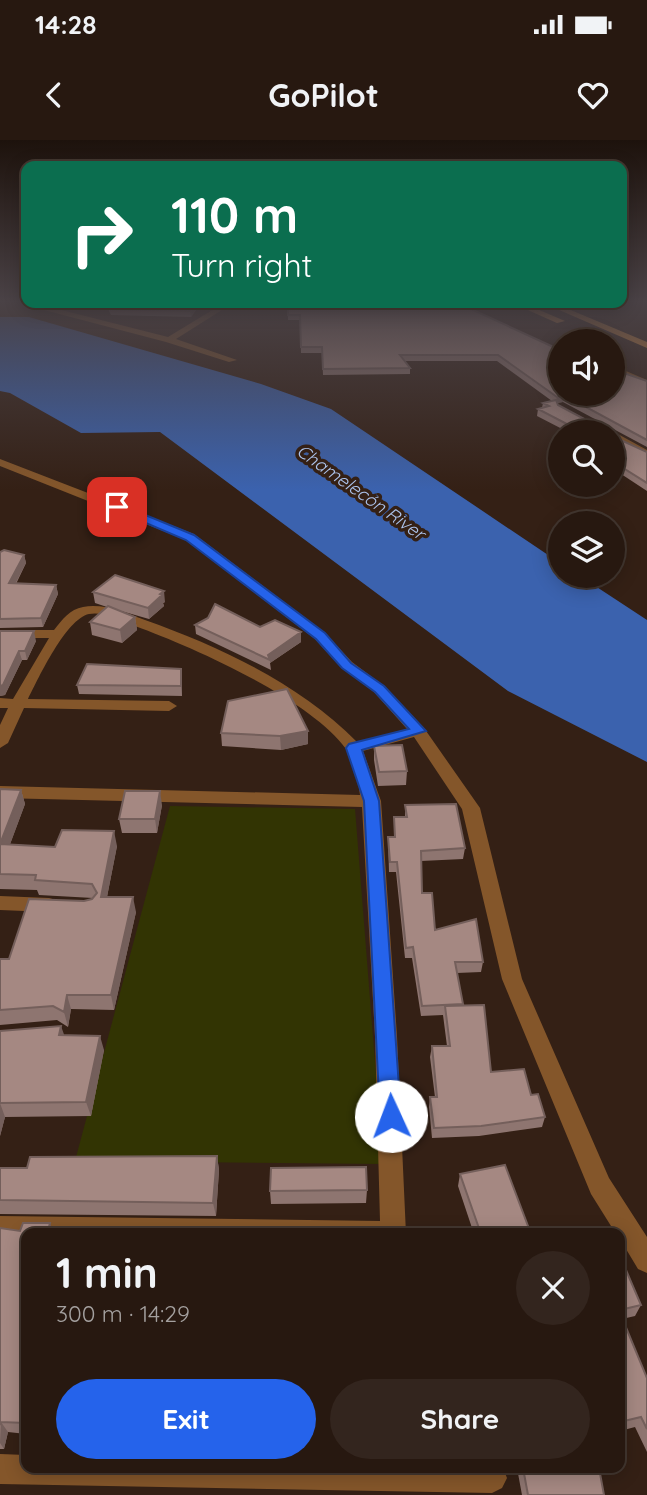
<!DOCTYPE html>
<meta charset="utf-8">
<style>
:root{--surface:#271810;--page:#33251e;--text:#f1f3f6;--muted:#a4a09f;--line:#433730;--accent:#2563eb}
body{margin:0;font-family:Quicksand,sans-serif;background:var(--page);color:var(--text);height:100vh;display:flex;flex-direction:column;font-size:26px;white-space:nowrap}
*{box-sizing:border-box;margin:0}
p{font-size:23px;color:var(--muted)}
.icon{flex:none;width:38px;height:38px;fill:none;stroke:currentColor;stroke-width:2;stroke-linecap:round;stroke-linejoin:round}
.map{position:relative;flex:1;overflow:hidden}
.side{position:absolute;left:21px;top:1088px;width:604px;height:245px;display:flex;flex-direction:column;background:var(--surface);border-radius:14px;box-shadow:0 4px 18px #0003,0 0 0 2px var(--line)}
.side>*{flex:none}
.hud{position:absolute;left:21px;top:21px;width:606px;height:147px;border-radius:14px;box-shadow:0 4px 18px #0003,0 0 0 2px var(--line);background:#0b6e4f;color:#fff;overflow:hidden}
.tools{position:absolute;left:548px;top:189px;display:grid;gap:14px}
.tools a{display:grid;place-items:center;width:77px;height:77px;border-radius:50%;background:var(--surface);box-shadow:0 4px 18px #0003,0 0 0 2px var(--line);font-size:35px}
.pin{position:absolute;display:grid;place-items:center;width:60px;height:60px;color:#fff;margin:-30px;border-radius:14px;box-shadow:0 4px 10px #0006}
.me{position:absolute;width:77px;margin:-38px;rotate:358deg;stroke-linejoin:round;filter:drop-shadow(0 0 5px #0008)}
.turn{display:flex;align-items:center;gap:24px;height:147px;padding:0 35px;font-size:32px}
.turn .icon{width:91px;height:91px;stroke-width:2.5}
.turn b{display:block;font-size:49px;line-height:60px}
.round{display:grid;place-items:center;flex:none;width:74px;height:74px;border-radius:37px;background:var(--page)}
.head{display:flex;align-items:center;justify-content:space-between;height:119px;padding:0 35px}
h1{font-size:42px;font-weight:700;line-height:52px}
.button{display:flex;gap:14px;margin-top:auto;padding:14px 35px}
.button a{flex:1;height:80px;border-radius:42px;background:var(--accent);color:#fff;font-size:28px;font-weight:700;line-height:80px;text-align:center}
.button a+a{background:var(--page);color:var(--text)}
.status{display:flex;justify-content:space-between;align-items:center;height:49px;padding:0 35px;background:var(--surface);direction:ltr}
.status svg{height:19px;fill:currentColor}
header{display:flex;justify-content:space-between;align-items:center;height:91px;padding:0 35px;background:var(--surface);font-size:32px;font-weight:700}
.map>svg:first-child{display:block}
.green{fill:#323403}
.water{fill:#3b62ae}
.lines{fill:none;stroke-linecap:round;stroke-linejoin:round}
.minor{fill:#84562a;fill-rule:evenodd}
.trunk{fill:#e6943f;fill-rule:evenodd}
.wall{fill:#8e7570}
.shaded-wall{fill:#745f5b}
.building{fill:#a58882;stroke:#745f5b;stroke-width:2}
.route{fill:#2563eb;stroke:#184099;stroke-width:2}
.labels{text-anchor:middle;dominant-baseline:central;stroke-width:7;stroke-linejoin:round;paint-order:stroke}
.far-water-label{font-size:18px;font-style:italic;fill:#acc3ec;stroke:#342015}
</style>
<div class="status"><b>14:28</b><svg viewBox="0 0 49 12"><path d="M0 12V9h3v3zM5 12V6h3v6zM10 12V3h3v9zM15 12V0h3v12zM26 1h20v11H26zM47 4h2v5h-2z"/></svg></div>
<header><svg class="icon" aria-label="back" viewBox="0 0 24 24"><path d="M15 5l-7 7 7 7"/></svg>GoPilot<svg class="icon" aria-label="heart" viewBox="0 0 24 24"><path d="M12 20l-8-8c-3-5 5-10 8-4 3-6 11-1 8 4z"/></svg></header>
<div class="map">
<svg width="647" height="1355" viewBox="0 0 647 1355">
<rect width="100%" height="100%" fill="#342015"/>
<path class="green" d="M170,666l185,3 28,355 -308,-3z"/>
<path class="water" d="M0,177h29l232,67 70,25 229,154v13h20l67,44v142l-139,-71 -348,-259 -79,1 -71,-40 -10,-2z"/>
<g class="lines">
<path class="minor" d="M26,161l142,36 56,-34h9l-57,36 61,21 -8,2 -63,-20 -141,-37z
M612,225l35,15v6l-35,-14z
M610,292l6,1 31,17v7l-35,-17z
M0,319l194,75 131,99 27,29 32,24 40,42 56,80 42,171 87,199 38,59v36l-9,-4 -18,-30v-5h-4l-25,-40 -89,-215 -40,-170 -48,-72 -51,14 18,50 16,235 9,198h-380v7l-26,-1v-24l380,5 -5,-185 -13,-229 -362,-9v-12l360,9c-2,-15 -5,-33 -14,-46 -36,-50 -153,-102 -211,-123 -14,-5 -31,-15 -46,-12 -23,5 -50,63 -61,85l141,2 8,5 -8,5 -145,-3 -16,35 -8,5v-23l8,-17h-8v-10l13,1 36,-61h-49v-8h54c8,-10 16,-21 29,-23 21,-4 43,6 62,13 76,27 155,64 212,122l50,-13 -33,-37 -32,-24 -27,-29 -129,-99 -186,-74z
M0,756l49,2 7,2 3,5 -3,5 -7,2 -49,-2z
M0,1314l26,1v13h477l4,10 -5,10 -10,5 -492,-9z"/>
<path class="trunk" d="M512,163h11l42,18 -8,2z
M543,163h11l93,39v6z"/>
</g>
<path class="wall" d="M105,163h96l-10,14 -80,-2z
M261,163h197l102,91 87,-13v66l-84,-45 -6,1 1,2 53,27h-43l-31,-16 1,-7 4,-1 1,-5 9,-2 -55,-40h-92l5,7v6l-87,1 -1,-22h-21l-1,-33h-12v-11l-27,-2z
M612,296l35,16v39l-35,-23z
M0,412l24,3 2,8 -10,21 40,1 2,9 -15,33 -43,1z
M93,452l72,10 -2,1 1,3 -15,13 -35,-10 21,8 2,13 -15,13 -30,-8 -2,-13 17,-15 -12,-4z
M195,485l65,2 41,15 -31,21 1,7 -75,-36z
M0,491l36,10 -9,19h-5l-17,35 -5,1z
M182,539v17l-103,-2 -2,-9z
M308,591v13l-27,6 -59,-4 -1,-13z
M374,606l33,25 -1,14 -28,1 -4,-26z
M0,649l21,1 4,14 -15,40 45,3 62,-1 -10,51 29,15 -22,98 -43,-1 -3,18 -11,-7 -57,5v-66h9l75,-58 9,-3 -54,-3 -2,-5 -37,-1z
M162,665l-5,28h-35l-3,-14z
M405,665l60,43 -2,11 -42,2 1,32 13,37 48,32 -2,10 -24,1 6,33 28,66 40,23 14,22 -3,10 -63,9 -47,2 -3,-31 1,-10h5l-5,-40 2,-11h15l-4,-31 -22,1 -9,-58h-7l-9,-86h-7l-1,-35h6v-20h11z
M0,891l64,5 40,14 -13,66 -86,1 -5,19z
M217,1016l2,14 -3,46 -216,-2v-46h27z
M460,1034l71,60h-57l-16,-48z
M367,1050l-1,13 -95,1 -1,-13z
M0,1088l26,6v200l-18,-2 -4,17h-4z
M620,1132l21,33 -6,11 -13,3 25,59v74l-12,-25 -15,4z
M517,1328h82l5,27h-82z"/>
<path class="shaded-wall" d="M197,163h4l-10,14 -1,-6z
M564,255l-1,7 -7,1 1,-6z
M24,415l2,8 -15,29 -2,-9z
M56,445l2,9 -15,33 -2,-9z
M164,451l1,11 -2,1 1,3 -15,13 -1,-11 12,-14z
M135,477l2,13 -15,13 -2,-13z
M34,491l2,10 -9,19 -2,-9z
M301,492v10l-31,21v-3l-2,-5z
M19,511l3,9 -17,35 -5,1v-10z
M181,529l1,10v17l-1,-10z
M308,591v13l-27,6 -1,-14z
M21,650l4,14 -20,54 -5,-14z
M160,651l2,14 -5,28 -2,-14z
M114,691l3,15 -13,66 -3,-15z
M133,757l3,15 -22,98 -3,-15z
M67,855l4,14 -3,18 -4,-15z
M61,886l5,14 -7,-5z
M100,896l4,14 -13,66 -5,-14z
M0,963l5,14 -5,19z
M217,1016l2,14 -3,46 -3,-13z
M50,1083l4,11h-7z
M1,1282l7,10 -4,17 -4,-6z"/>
<path class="building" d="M107,163h90l-7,8 -80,-2z
M278,163h180l102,47v44h52v-22l6,-1 29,10v59l-83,-45 -7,2 -59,-42h-98l10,13 -87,1 -1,-22h-21l-1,-32h-12v-12z
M556,260l2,5 43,23h10v4h-29l-44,-23 11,-3 -6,-3z
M612,296l35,16v31l-35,-22z
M4,410l20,5 -15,28 47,2 -15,33 -41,1v-67z
M115,435l49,16 -4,3 2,1 -14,13 -55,-16z
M215,464l45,23 15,-7 26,12 -33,23 2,5 -75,-35 13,-7z
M108,466l27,11 -15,13 -30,-8z
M0,491h34l-9,20h-6l-16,34 -3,1z
M87,524l94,5v17l-104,-1z
M287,549l21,42 -28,5 -59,-3 7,-32z
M402,605l5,26 -28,1 -5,-26z
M0,649l21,1 -21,54 55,3 7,-17 52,1 -13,66h32l-22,98h-44l-3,17 -11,-6 -53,4v-51h9l20,-60 55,2 8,-2 5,-6 -5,-9 -57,-4 1,-5 -36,-1z
M125,651h35l-5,28h-36z
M456,664l9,44 -44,3 1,42h10l3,37 41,-11 7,43h-28l8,42 -41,2 -9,-59 -7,1 -9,-86h-7l-2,-25h7l-1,-20h13l-2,-12z
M484,865l7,67 33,-3 7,26 7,-1 7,23 -64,9 -47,2 -4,-31h7l-5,-51h18l-5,-40z
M61,886l-2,9 41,1 -14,66 -86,1v-72z
M217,1016l-4,47 -213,-3v-32h27l3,-11z
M505,1025l26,69h-50l-21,-60z
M366,1027l1,23 -97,1 1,-23z
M23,1083h27l-3,11h-21v189l-25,-1 -1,3v-197l20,3z
M583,1090l1,4h-23z
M626,1130l15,35 -21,5v-38z
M620,1173l27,65v51l-6,-12 -21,5z
M523,1328h76l5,27h-76z"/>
<linearGradient id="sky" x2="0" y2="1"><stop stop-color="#1d120c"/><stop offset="0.46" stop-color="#4a4246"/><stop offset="1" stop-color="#4a4246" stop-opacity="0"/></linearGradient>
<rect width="647" height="350" fill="url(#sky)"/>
<path class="route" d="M113,365h8l73,30 131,98 26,30 33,23 42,45 -64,19 17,51 22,315 -3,6 -7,3 -8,-3 -3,-6 -16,-315 -18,-53 3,-4 60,-15 -34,-37 -33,-24 -26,-29 -130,-99 -73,-31z"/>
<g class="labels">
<g class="far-water-label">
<text transform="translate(361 352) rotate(35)">Chamelecón River</text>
</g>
</g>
</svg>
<div class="tools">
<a><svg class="icon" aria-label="sound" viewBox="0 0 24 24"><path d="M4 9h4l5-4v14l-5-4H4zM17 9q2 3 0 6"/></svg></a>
<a><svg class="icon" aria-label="search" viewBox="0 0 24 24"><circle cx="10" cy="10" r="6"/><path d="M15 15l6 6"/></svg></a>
<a><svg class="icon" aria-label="layers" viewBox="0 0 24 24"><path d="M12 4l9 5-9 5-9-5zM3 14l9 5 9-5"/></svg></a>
</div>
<div class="pin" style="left:117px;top:367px;background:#d93025"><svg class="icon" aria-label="arrive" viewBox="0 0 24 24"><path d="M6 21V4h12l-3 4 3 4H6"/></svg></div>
<svg class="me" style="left:391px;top:976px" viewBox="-20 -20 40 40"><circle r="19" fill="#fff"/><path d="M0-13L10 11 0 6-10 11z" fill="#2563eb"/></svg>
<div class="hud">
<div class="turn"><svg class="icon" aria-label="right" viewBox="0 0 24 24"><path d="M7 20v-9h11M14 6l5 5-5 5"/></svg><div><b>110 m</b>Turn right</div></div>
</div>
<section class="side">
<div class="head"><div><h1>1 min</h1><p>300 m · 14:29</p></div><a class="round"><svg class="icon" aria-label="close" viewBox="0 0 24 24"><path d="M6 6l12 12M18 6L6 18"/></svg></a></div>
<div class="button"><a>Exit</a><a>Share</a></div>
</section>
</div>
